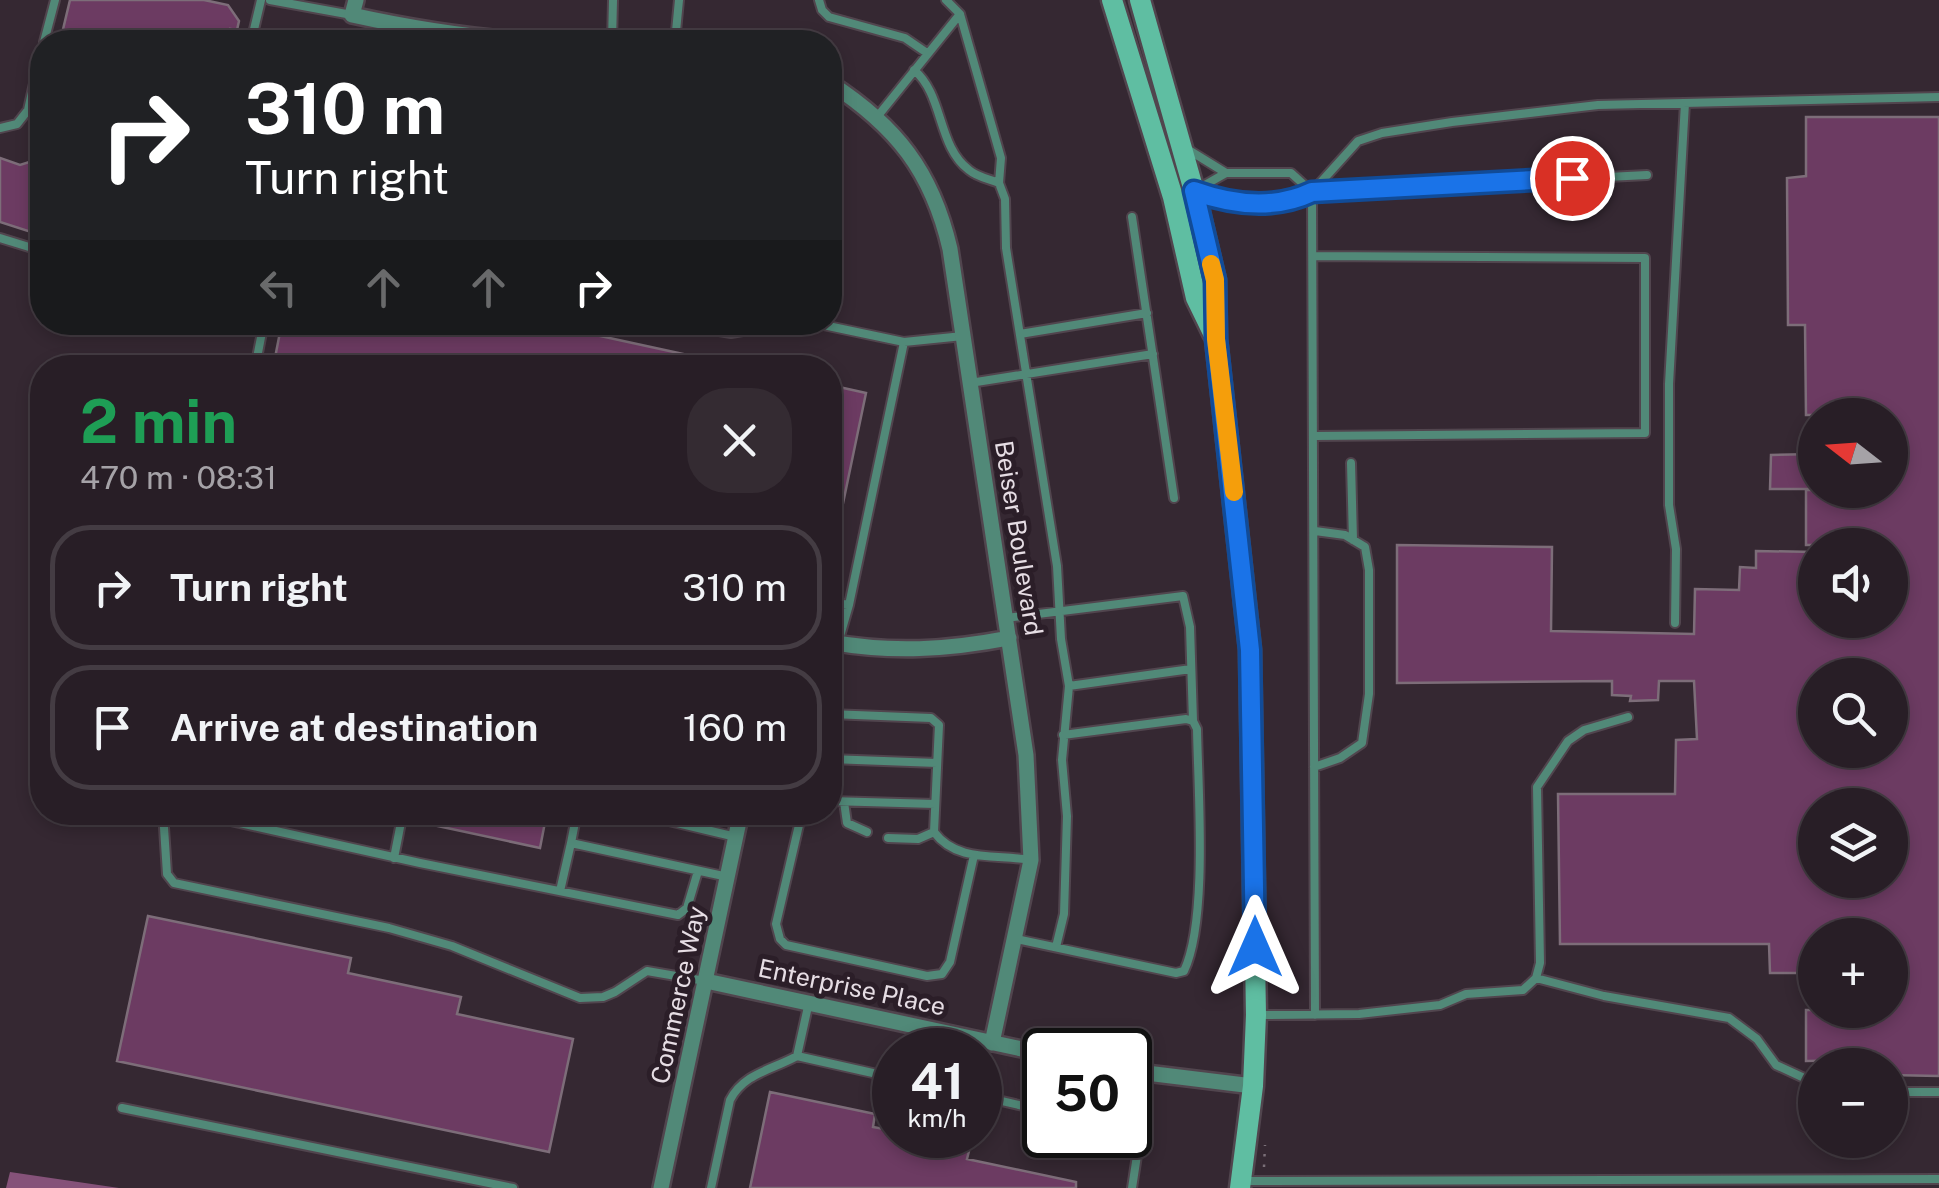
<!DOCTYPE html>
<meta charset="utf-8">
<style>
:root{--surface:#281e26;--page:#342b32;--text:#f1f3f6;--muted:#a5a2a7;--line:#443c43}
body{margin:0;font-family:"Public Sans",sans-serif;background:var(--page);color:var(--text);height:100vh;display:flex;flex-direction:column;font-size:38px;white-space:nowrap}
*{box-sizing:border-box;margin:0}
p{font-size:32px;color:var(--muted)}
.icon{flex:none;width:55px;height:55px;fill:none;stroke:currentColor;stroke-width:2;stroke-linecap:round;stroke-linejoin:round}
.map{position:relative;flex:1;overflow:hidden}
.drawer{position:absolute;left:30px;top:355px;width:812px;height:470px;display:flex;flex-direction:column;background:var(--surface);border-radius:40px;box-shadow:0 5px 15px #0003,0 0 0 2px var(--line)}
.drawer>*{flex:none}
.hud{position:absolute;left:30px;top:30px;width:812px;height:305px;border-radius:40px;box-shadow:0 5px 15px #0003,0 0 0 2px var(--line);background:#202124;color:#fff;overflow:hidden}
.needle{width:65px;rotate:287deg}
.buttons{position:absolute;left:1798px;top:398px;display:grid;gap:20px}
.buttons a{display:grid;place-items:center;width:110px;height:110px;border-radius:50%;background:var(--surface);box-shadow:0 5px 15px #0003,0 0 0 2px var(--line);font-size:50px}
.speed{position:absolute;left:872px;top:1028px;display:flex;gap:20px;font-size:50px;font-weight:700;text-align:center}
.speed>*{display:grid;place-content:center;width:130px;height:130px;border-radius:50%;background:var(--surface);box-shadow:0 5px 15px #0003,0 0 0 2px var(--line);line-height:1}
.speed small{font-size:25px;font-weight:400}
.speed .limit{border:5px solid #111;border-radius:15px;background:#fff;color:#111}
.pin{position:absolute;display:grid;place-items:center;width:85px;height:85px;color:#fff;margin:-42px;border:5px solid #fff;border-radius:50%;box-shadow:0 2px 10px #0007}
.me{position:absolute;width:110px;margin:-55px;rotate:0deg;stroke-linejoin:round;filter:drop-shadow(0 0 8px #0008)}
.turn{display:flex;align-items:center;gap:35px;height:210px;padding:0 50px;font-size:45px}
.turn .icon{width:130px;height:130px;stroke-width:2.5}
.turn b{display:block;font-size:70px;line-height:85px}
.lanes{display:flex;align-items:center;height:95px;padding:0 50px;background:#0003;justify-content:center;gap:50px;direction:ltr}
.lanes .off{opacity:.35}
.round{display:grid;place-items:center;flex:none;width:105px;height:105px;border-radius:40px;background:var(--page)}
.head{display:flex;align-items:center;justify-content:space-between;height:170px;padding:0 50px}
h1{font-size:60px;font-weight:700;line-height:75px;color:#1e9e55}
ul{padding:0;list-style:none}
li{display:flex;align-items:center;gap:30px;height:125px;margin:0 20px 15px;padding:0 30px;border:5px solid var(--line);border-radius:40px}
li div{flex:1}
li b{display:block;font-size:38px}
li em{font-style:normal}
.map>svg:first-child{display:block}
.forest{fill:#855279}
.building{fill:#6c3b62;stroke:#7d6d79;stroke-width:2.5;fill-rule:evenodd}
.lines{fill:none;stroke-linecap:round;stroke-linejoin:round}
.service-casing{stroke:#51454e;stroke-width:12}
.minor-casing{stroke:#51454e;stroke-width:20}
.secondary-casing{stroke:#51454e;stroke-width:25}
.path{stroke:#7a6f78;stroke-width:2.5;stroke-dasharray:2.5 8;stroke-linecap:butt}
.service{stroke:#518978;stroke-width:8}
.minor{stroke:#518978;stroke-width:15}
.secondary{stroke:#5fbea2;stroke-width:20}
.route-casing{stroke:#114b97;stroke-width:25}
.route{stroke:#1a73e8;stroke-width:18}
.slow{stroke:#f59e0b;stroke-width:18}
.labels{text-anchor:middle;dominant-baseline:central;stroke-width:10;stroke-linejoin:round;paint-order:stroke}
.street-label{font-size:25px;fill:#e6dde4;stroke:#2b1e28}
</style>
<div class="map">
<svg width="1939" height="1188" viewBox="0 0 1939 1188">
<rect width="100%" height="100%" fill="#352832"/>
<path class="forest" d="M10,1172l109,16h-113z"/>
<path class="building" d="M70,0h134l24,5 11,16 -2,9 -7,-1 -3,13h-167z
M1806,117h133v959l-49,-1v-10h-28v-5l-56,1v-51h84v-75h-75v38h-45l-1,-29h-209l-2,-150h117l1,-54 21,-1 -3,-58h-35l-1,19 -28,1 1,-5 -19,-1v-14l-215,2v-138l155,2 -1,84 143,3 1,-45 44,1 1,-23 16,1v-17l59,1v68h75v-75h-84v-55h84v-75h-84l-1,-90h-17l-1,-147 19,-2zM1815,675h75v75h-75zM1815,805h75v75h-75z
M0,158l20,7 22,-7v41l-11,33 -31,-10z
M282,322h254l184,40 -1,6h-446z
M830,385l36,8 -30,144 -6,-1z
M1815,454v35h-45l1,-34z
M436,812h111l-7,36 -107,-23z
M148,916l203,42 -3,15 113,24 -4,17 116,25 -24,113 -432,-91z
M770,1092l105,22 -2,13 22,4v4h17l58,12 -3,12 109,23v6h-326z"/>
<g class="lines">
<g class="service-casing">
<path id="service" d="M270,0l82,15
M819,0l3,10 7,7 76,21 22,15
M946,0l14,14 41,144 -2,25 6,16 1,49 51,318 4,73 8,47 -7,74 5,56 -3,98 -8,33
M44,42l11,-42
M251,42l10,-42
M612,42l1,-42
M675,42l4,-42
M914,70c30,25 23,76 55,100 8,7 20,9 30,13
M877,117l83,-103
M0,128l17,-4 11,-14 14,-62
M1187,149l39,24
M1196,190l30,-17h65l21,19 -24,11 -64,-1 -26,-9
M1312,192l335,-17
M1132,217l42,281
M0,238l42,13
M1313,256l332,2v175l-330,3
M666,322l65,11 66,-11
M809,322l95,20 -55,263 -19,-3
M1020,334l127,-21
M904,342l59,-6
M255,368l9,-46
M970,383l183,-29
M1351,463l2,77
M1006,618l177,-22 7,31 3,94
M1675,623l1,-74 -7,-44v-121l16,-281
M838,643l11,-38
M1069,686l122,-17
M830,714l101,4 8,7 -5,107c23,31 63,22 97,28
M830,759l107,4
M1314,767l26,-9 22,-15 7,-49v-124l-4,-23 -20,-12 -30,-4
M830,801l105,3
M844,802l3,21 20,9
M163,812l4,62 7,9 215,45 63,18 128,52 23,-1 12,-5 32,-21 58,10
M190,812l230,51 258,52 9,-7 11,-37
M577,812l-6,31 157,34
M631,812l105,25
M802,812l-26,112 4,15 6,6 141,31 15,-2 8,-12 24,-107
M888,838l30,1 16,-7
M394,858l9,-46
M560,891l11,-48
M1016,939l160,34 8,-2c24,-50 14,-182 13,-242l-4,-8 -7,-2 -123,16
M1536,978l68,18 125,22 28,21 19,26 39,18
M809,1002l-12,54 98,22
M1260,1015l99,-1 81,-9 26,-11 57,-4 13,-12 4,-15 -3,-176 31,-46 16,-11 44,-13
M1315,1015l-3,-823 46,-51 24,-8 70,-11 146,-17 341,-8
M1890,1092h49
M980,1096l65,15
M122,1108l391,80
M1130,1133l8,16 -6,39
M1242,1181l697,-2
M711,1188l19,-88c14,-27 42,-30 67,-44"/>
</g>
<g class="minor-casing">
<path id="minor" d="M356,0l-4,15c68,15 133,25 202,27
M830,83c66,43 102,88 120,166l76,506 5,105 -39,183
M830,642c62,11 117,8 179,-4
M706,981l339,73
M1130,1071l123,15
M661,1188l80,-376"/>
</g>
<g class="secondary-casing">
<path id="secondary" d="M1112,0l61,197 23,101 17,35
M1140,0l54,191 21,89 1,59 34,310 6,366 -3,71 -13,102"/>
</g>
<path class="path" d="M1264,1167l1,-22"/>
<use href="#service" class="service"/>
<use href="#minor" class="minor"/>
<use href="#secondary" class="secondary"/>
</g>
<g class="lines">
<g class="route-casing">
<path id="route" d="M1255,947l-5,-297 -34,-311 -1,-59 -21,-89c39,14 80,19 118,1l260,-14"/>
</g>
<use href="#route" class="route"/>
<path class="slow" d="M1211,264l4,16 1,59 18,153"/>
</g>
<g class="labels">
<g class="street-label">
<text transform="translate(1019 538) rotate(81)">Beiser Boulevard</text>
<text transform="translate(852 987) rotate(12)">Enterprise Place</text>
<text transform="translate(678 995) rotate(-78)">Commerce Way</text>
</g>
</g>
</svg>
<div class="buttons">
<a><svg class="needle" viewBox="-14 -14 28 28"><path d="M0-13l5 13h-10z" fill="#e53935"/><path d="M0 13l5-13h-10z" fill="#a5a2a7"/></svg></a>
<a><svg class="icon" aria-label="sound" viewBox="0 0 24 24"><path d="M4 9h4l5-4v14l-5-4H4zM17 9q2 3 0 6"/></svg></a>
<a><svg class="icon" aria-label="search" viewBox="0 0 24 24"><circle cx="10" cy="10" r="6"/><path d="M15 15l6 6"/></svg></a>
<a><svg class="icon" aria-label="layers" viewBox="0 0 24 24"><path d="M12 4l9 5-9 5-9-5zM3 14l9 5 9-5"/></svg></a>
<a>+</a>
<a>−</a>
</div>
<div class="speed"><div>41<small>km/h</small></div><div class="limit">50</div></div>
<div class="pin" style="left:1572px;top:178px;background:#d93025"><svg class="icon" aria-label="arrive" viewBox="0 0 24 24"><path d="M6 21V4h12l-3 4 3 4H6"/></svg></div>
<svg class="me" style="left:1255px;top:947px" viewBox="-20 -20 40 40"><path d="M0-17L14 15 0 8-14 15z" fill="#1a73e8" stroke="#fff" stroke-width="4"/></svg>
<div class="hud">
<div class="turn"><svg class="icon" aria-label="right" viewBox="0 0 24 24"><path d="M7 20v-9h11M14 6l5 5-5 5"/></svg><div><b>310 m</b>Turn right</div></div>
<div class="lanes"><svg class="icon off" aria-label="left" viewBox="0 0 24 24"><path d="M17 20v-9H6M10 6l-5 5 5 5"/></svg><svg class="icon off" aria-label="ahead" viewBox="0 0 24 24"><path d="M12 20V5M6 11l6-6 6 6"/></svg><svg class="icon off" aria-label="ahead" viewBox="0 0 24 24"><path d="M12 20V5M6 11l6-6 6 6"/></svg><svg class="icon" aria-label="right" viewBox="0 0 24 24"><path d="M7 20v-9h11M14 6l5 5-5 5"/></svg></div>
</div>
<section class="drawer">
<div class="head"><div><h1>2 min</h1><p>470 m · 08:31</p></div><a class="round"><svg class="icon" aria-label="close" viewBox="0 0 24 24"><path d="M6 6l12 12M18 6L6 18"/></svg></a></div>
<ul>
<li><svg class="icon" aria-label="right" viewBox="0 0 24 24"><path d="M7 20v-9h11M14 6l5 5-5 5"/></svg><div><b>Turn right</b></div><em>310 m</em></li>
<li><svg class="icon" aria-label="arrive" viewBox="0 0 24 24"><path d="M6 21V4h12l-3 4 3 4H6"/></svg><div><b>Arrive at destination</b></div><em>160 m</em></li>
</ul>
</section>
</div>
